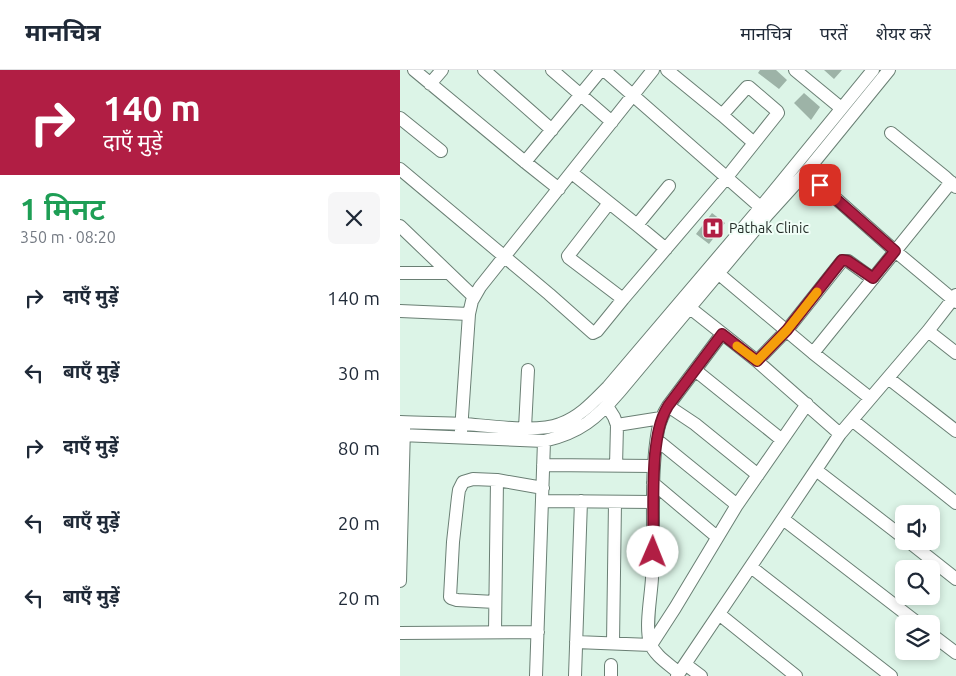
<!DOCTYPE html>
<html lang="hi">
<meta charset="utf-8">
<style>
:root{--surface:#fff;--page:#f6f6f7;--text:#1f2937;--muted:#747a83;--line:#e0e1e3}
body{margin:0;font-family:Ubuntu,"Noto Sans Devanagari",sans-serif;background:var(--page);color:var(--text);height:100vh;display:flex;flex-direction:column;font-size:19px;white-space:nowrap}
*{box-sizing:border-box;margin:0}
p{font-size:16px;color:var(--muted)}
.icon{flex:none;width:28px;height:28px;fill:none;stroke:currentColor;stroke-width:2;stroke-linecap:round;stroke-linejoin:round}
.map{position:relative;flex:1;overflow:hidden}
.details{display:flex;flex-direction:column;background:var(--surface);width:400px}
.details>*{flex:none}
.hud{background:#b11e44;color:#fff;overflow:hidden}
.controls{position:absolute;left:495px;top:435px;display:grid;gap:10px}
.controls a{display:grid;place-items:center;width:45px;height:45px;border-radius:8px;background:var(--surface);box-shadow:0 2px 8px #0003;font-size:25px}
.pin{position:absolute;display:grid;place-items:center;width:42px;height:42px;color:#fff;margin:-21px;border-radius:10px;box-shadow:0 2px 8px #0006}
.me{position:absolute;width:55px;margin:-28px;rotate:1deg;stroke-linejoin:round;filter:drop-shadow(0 0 4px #0008)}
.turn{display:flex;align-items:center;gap:18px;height:105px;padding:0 20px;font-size:22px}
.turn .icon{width:65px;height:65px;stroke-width:2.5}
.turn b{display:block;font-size:35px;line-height:42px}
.round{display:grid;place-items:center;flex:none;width:52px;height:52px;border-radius:8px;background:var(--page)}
.head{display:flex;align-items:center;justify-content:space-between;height:85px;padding:0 20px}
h1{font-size:30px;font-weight:600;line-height:38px;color:#1e9e55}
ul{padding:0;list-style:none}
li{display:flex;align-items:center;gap:15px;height:75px;padding:0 20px}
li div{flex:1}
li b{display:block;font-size:19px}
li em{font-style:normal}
header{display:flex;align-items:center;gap:30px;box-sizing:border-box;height:70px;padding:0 25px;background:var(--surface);border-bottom:1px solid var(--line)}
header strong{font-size:24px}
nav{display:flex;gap:28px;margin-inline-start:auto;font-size:18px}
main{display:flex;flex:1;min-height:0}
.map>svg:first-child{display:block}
.building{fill:#9db3a7}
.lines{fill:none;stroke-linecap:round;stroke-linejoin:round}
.minor-casing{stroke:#6a7f74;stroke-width:14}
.minor{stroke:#fff;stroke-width:12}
.route-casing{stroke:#73142c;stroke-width:12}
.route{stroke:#b11e44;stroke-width:9}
.slow{stroke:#f59e0b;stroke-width:9}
.labels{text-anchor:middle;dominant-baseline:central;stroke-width:4;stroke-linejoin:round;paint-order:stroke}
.poi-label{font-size:14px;fill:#232c27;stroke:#f0fef7;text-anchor:start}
</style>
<header>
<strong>मानचित्र</strong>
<nav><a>मानचित्र</a><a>परतें</a><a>शेयर करें</a></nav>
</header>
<main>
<section class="details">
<div class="hud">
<div class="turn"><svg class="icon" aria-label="right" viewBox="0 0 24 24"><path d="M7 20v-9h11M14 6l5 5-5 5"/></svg><div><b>140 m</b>दाएँ मुड़ें</div></div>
</div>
<div class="head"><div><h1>1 मिनट</h1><p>350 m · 08:20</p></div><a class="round"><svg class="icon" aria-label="close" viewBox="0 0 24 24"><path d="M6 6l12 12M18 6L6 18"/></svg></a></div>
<ul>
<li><svg class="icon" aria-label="right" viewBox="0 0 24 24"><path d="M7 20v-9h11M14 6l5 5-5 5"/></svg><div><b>दाएँ मुड़ें</b></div><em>140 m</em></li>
<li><svg class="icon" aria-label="left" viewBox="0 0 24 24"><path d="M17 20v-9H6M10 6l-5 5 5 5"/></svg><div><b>बाएँ मुड़ें</b></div><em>30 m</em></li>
<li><svg class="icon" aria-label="right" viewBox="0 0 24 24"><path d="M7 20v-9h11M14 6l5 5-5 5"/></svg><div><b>दाएँ मुड़ें</b></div><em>80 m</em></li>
<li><svg class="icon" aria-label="left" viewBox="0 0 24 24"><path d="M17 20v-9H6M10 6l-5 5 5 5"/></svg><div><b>बाएँ मुड़ें</b></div><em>20 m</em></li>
<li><svg class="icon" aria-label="left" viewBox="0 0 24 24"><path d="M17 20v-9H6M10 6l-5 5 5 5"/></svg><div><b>बाएँ मुड़ें</b></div><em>20 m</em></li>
</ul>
</section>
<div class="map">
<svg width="556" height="606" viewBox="0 0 556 606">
<rect width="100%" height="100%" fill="#dcf4e7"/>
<path class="building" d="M360,0h16l11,10 -8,9 -21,-16z
M424,0h18l-8,9z
M404,23l16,14 -9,13 -17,-17z
M312,143l13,10 -16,21 -13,-10z"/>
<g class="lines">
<g class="minor-casing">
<path id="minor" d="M14,0l111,92 34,27
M84,0l68,60
M152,0l60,52
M204,0l162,142
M267,0l55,45 32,28
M395,0l46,38
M30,14l12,-14
M0,48l41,33
M491,63l54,44 11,10
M125,92l76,-92
M0,99l149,125 44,39 4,-2 26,-32 104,-122 51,-64 -1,-2 -28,-24h-2l-25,28
M406,102l89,79 61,51
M172,103l65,52 29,24
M209,133l-41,53 1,2 54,41
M237,155l32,-39
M0,156l74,71
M0,203h48
M319,204l94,79 57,45
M290,238l67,53 83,73
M0,241l69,3
M528,261l28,22
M413,283l138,-171
M357,291l30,-31 55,-69h6l25,18
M295,300l87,70
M488,308l68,53
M207,336l7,11 3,8 -1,41
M268,336l27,18 63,51
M452,350l104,83
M0,352c22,1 43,1 65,2 25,2 73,9 95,0 20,-7 34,-23 48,-37l153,-180 112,-137
M217,355l44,-7
M125,358l3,-58
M61,361l8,-117 3,-13 8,-14 173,-217
M0,365l144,6c36,-8 53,-23 76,-50l148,-177 38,-42 83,-102
M257,370l80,65
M143,395l111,1
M416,400l88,68
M253,413l64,54
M142,431l111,1
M383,449l136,105
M508,471l48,38
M351,497l140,109
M0,511l4,-154
M95,532l-38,-2 -6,-2 -1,-1 3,-55 5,-45 1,-7 4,-8 10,-3 24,1 46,8
M319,544l77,62
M95,562l2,-152
M0,563l138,-1
M531,564l25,19
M176,572l75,3 24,-37 62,-103 70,-101
M213,573l2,-141
M285,594l16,12
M279,603c-10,-9 -24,-17 -29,-30 -5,-17 1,-46 2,-65 0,-15 2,-30 1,-45 0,-35 -1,-69 5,-103 2,-9 5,-16 10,-24l54,-72
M136,606l8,-235
M175,606l6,-175
M211,606v-11
M277,606l163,-242 88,-103 28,-36"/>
</g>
<use href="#minor" class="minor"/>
</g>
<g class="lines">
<g class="route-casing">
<path id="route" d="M253,482c1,-32 -1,-65 2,-98 2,-17 4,-33 13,-48l54,-72 35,27 30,-31 55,-70 6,1 25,17 22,-27 -75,-66"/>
</g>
<use href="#route" class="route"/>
<path class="slow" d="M337,276l20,15 30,-31 30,-38"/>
</g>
<defs>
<g id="hospital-square" transform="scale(1.125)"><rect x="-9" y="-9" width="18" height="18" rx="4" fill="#b11e44" stroke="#f0fef7"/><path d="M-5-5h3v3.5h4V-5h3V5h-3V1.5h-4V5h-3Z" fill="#fff"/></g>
</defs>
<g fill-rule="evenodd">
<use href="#hospital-square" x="313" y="158"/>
</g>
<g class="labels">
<g class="poi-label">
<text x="329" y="158">Pathak Clinic</text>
</g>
</g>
</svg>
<div class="controls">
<a><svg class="icon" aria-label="sound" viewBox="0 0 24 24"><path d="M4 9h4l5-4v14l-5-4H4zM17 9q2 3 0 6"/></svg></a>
<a><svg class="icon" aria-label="search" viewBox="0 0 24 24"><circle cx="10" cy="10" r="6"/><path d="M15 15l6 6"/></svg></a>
<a><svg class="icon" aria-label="layers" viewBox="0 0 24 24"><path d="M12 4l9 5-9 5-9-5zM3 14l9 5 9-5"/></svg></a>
</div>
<div class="pin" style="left:420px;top:115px;background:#d93025"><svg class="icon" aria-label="arrive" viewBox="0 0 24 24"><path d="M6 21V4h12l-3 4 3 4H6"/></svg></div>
<svg class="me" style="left:253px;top:482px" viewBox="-20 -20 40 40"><circle r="19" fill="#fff"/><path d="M0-13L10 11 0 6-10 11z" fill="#b11e44"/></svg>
</div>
</main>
